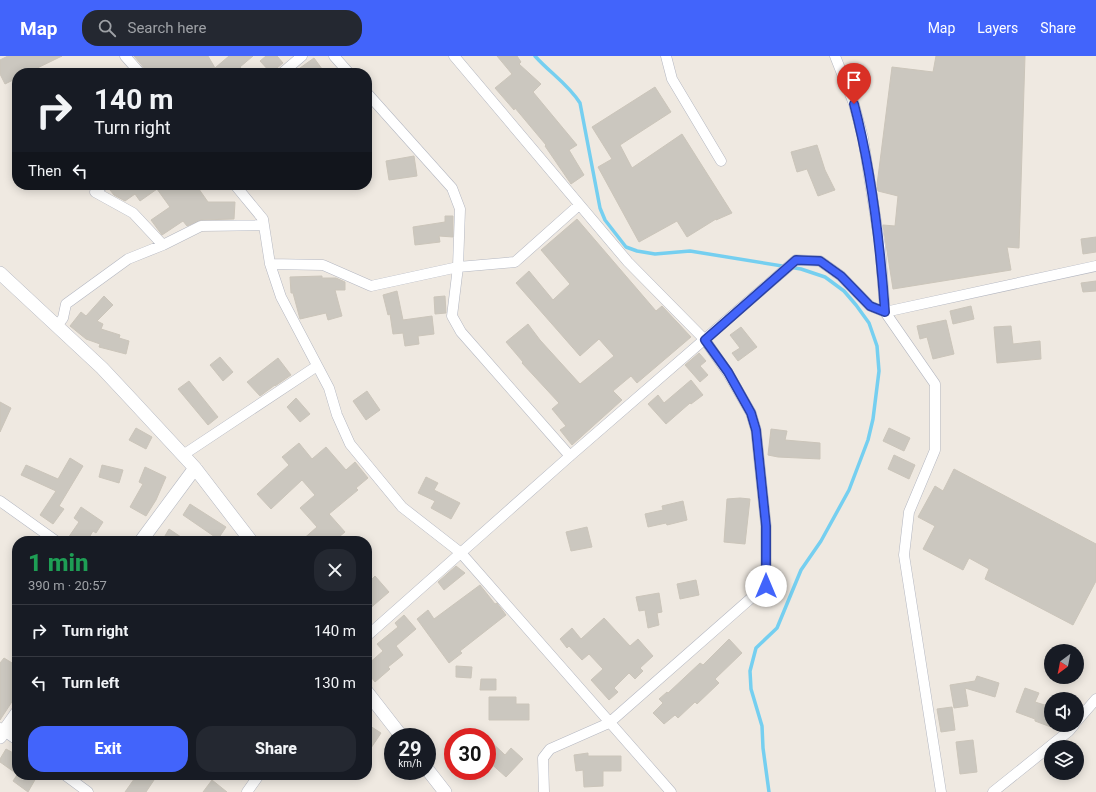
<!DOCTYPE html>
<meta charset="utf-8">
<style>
:root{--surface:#171b24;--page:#242831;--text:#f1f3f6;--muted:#9ea1a6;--line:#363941;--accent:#4264fb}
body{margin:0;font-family:Roboto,sans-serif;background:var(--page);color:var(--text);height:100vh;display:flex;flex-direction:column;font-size:15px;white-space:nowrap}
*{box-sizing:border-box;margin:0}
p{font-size:13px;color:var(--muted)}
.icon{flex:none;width:22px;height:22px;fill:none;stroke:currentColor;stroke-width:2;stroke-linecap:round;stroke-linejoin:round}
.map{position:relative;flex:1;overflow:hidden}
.drawer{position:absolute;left:12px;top:480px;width:360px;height:244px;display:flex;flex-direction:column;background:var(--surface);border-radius:16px;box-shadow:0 2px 10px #0003}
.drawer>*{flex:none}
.guide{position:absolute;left:12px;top:12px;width:360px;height:122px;border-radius:16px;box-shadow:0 2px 10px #0003;background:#171b24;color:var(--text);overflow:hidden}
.needle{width:26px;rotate:212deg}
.controls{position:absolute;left:1044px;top:588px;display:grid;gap:8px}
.controls a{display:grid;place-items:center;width:40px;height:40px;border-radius:50%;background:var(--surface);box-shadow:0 2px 10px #0003;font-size:20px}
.speed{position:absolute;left:384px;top:672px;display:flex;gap:8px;font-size:20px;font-weight:700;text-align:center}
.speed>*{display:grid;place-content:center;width:52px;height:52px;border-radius:50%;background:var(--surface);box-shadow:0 2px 10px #0003;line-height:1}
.speed small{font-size:10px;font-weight:400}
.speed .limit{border:6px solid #d22;background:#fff;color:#111}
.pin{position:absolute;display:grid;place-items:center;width:34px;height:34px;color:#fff;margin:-41px -17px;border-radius:50% 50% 50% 0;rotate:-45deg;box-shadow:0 0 4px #0007}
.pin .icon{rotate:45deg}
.me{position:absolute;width:44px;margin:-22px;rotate:0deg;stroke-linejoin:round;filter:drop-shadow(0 0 3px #0008)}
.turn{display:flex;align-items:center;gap:14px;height:84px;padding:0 16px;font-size:18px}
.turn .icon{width:52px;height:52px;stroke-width:2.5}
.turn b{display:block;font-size:28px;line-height:34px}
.then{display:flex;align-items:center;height:38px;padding:0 16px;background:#0003;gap:8px;font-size:15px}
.round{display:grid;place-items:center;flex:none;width:42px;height:42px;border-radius:16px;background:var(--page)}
.summary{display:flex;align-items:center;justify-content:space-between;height:68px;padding:0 16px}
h1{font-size:24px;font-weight:800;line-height:30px;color:#1e9e55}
.action{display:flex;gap:8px;margin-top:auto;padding:8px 16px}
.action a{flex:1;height:46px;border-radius:16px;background:var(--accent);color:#fff;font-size:16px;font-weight:800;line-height:46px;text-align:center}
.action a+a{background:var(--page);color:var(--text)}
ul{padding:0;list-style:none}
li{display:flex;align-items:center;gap:12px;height:52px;padding:0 16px;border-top:1px solid var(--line)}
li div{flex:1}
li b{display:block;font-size:15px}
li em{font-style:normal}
header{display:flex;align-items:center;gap:24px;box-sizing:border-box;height:56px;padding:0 20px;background:var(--accent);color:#fff}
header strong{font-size:19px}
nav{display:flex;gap:22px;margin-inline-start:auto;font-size:14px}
.search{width:280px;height:36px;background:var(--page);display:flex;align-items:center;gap:10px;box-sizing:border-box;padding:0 14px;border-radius:16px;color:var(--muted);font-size:15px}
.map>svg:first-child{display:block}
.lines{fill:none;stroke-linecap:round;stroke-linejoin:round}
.stream{stroke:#75cff0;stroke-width:3.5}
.building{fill:#cbc7bf;stroke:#cbc5ba}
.minor-casing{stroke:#b4b7c1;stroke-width:11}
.tertiary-casing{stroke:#b4b7c1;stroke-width:14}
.minor{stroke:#fff;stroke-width:10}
.tertiary{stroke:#fff;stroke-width:13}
.route-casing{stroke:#2b41a3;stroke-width:10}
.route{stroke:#4264fb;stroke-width:7}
</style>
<header>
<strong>Map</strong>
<div class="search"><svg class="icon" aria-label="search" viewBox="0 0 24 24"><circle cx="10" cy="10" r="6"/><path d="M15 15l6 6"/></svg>Search here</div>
<nav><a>Map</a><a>Layers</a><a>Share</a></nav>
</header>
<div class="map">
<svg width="1096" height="736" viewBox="0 0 1096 736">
<rect width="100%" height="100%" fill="#efe9e1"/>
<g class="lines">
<path class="stream" d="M535,0c14,16 33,28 45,47l20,105 5,12 21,27 11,4 18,3 35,-3 111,18 24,8 19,14 12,14 13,18 8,23 2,25 -6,48 -5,21 -19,50 -28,51 -20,29 -24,58 -21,20 -6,23 1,18 11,37 1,22 6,44"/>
</g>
<path class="building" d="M8,0h54l-35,17h-10v5l-12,6 -5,-10v-14z
M134,0h74l7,12 14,-12h24l-13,11 5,6h-99l-1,-4z
M266,0h11l6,7 -12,10 -11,-12z
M497,0h20l4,6 -2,2 22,20 -8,8 44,53 -8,5 15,25 -13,9 -26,-38 1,-1 -31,-37 -1,2 -19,-22 17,-14z
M936,0h89l-6,192 -12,-1 4,23 -118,19 -10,-64 12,1 3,-30 -20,-5 -1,-6 15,-118 41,5z
M314,2l11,15h-32z
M655,31l16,25 -51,33 12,23 50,-34 50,79 -16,7v-1l-29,18 -10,-16 -38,21 -41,-75 14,-8 -20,-32z
M817,89l8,25 10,20 -17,6 -11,-27 -10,3 -6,-20z
M414,100l3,20 -28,4 -3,-19z
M116,129h6l3,4 4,-4h67l12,17h27l-1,17 -33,1 -14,6 -4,-5 -21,14 -11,-15 19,-13 -13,-18 -17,12 -5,-7 -10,7 -11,-6 -4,-5z
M445,160h8v21l-14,-1 1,6 -25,3 -2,-18 32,-5z
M577,163l79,92 6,-5 29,31 -54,46 -6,-7 -18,15 9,9 -50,45 -12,-15 6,-4 -14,-17 7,-6 -37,-40 1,-1 -17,-20 22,-18 12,16 40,44 34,-28 -15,-17 -19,17 -64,-73 13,-12 24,29 17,-16 -29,-34z
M1096,181v15l-13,2 -2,-15z
M322,220v2h14l9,4v8h-10l7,26 -14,4 -2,-7 -26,6 -7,-26h-2l-1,-16z
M1096,225v10l-13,1 -2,-9z
M397,235l6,29 29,-4 2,18 -16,2 1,8 -14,2 -2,-13 -10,1 -3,-20 -2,1 -5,-20z
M104,240l9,9 -16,16 6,3 -2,5 19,6 -1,3 10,3 -3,13 -27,-7 1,-3 -14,-5 -16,-13 11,-14 5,4z
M445,240l1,17 -11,1 -1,-17z
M971,250l3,13 -21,5 -3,-13z
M946,264l8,34 -21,5 -6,-22 -7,2 -3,-13z
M1011,270l2,18 27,-3 1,18 -44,4 -3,-36z
M741,271l16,20 -19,14 -6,-8 8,-5 -10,-13z
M699,297l7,8 -6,5 8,9 -8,7 -15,-17z
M220,301l13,15 -10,9 -13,-16z
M278,302l13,17 -16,11v-1l-15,11 -13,-14z
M691,324l12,15 -12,9 -1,-1 -24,21 -18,-20 10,-9 6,8z
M189,325l29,36 -10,8 -30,-36z
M367,335l13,19 -14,10 -13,-19z
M296,342l14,16 -10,8 -13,-15z
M0,346l11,6 -11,24z
M136,372l16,9 -6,12 -17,-9z
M889,372l21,10 -6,13 -21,-10z
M771,373l16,2 -2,9 35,3v16l-42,-2 -10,-2z
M299,387l13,16 14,-12 20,23 9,-8 13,16 -12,10 2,2 -29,24 16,18 -11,9h-33l16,-14 -17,-19 15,-13 -13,-15 -31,29 -14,-15 32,-29 -7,-8z
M894,399l21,10 -6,14 -21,-10z
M70,402l13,8 -24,40 5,3 -11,15 -13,-9 16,-24 -35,-16 5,-10 32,14z
M102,409l21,5 -4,13 -20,-6z
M145,411l21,10 -10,23 -10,16 -16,-9 13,-23 -4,-2z
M954,413l142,75v37l-23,44 -88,-46 4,-10 -20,-11 -6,12 -40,-21 12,-23 -17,-9 17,-31 8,5z
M426,421l12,6 -4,7 26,13 -9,16 -20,-11 4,-7 -17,-8z
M740,442l10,1 -5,45 -21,-2 3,-43z
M683,445l4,19 -20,5 -1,-2 -18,4 -3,-13 18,-4 -1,-4z
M190,448l36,23 -8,12 -35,-24z
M81,451l22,15 -7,11 -3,-2 -6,10h-21l13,-19 -5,-4z
M587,471l5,20 -21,4 -5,-19z
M169,473l18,12h-25z
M456,510l9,7 -21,17 -6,-8z
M375,520l14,16 -22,19v-27z
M696,524l3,15 -19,4 -3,-15z
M480,529l15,19 2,-1 9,12 -46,36 2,2 -13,10 -32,-44 11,-9 6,9z
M659,537l3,19 -5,1 2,12 -11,3 -3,-18 -6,1 -3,-14z
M404,559l12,14 -20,17 7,9 -15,12 2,2 -15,13 -8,-10v-7l16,-14 -6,-7 21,-17 -3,-4z
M604,562l26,28 8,-7 15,17 -13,12 3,3 -8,8 -6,-6 -15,15 4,4 -9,8 -18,-20 12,-11 -14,-15 -7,6 -13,-14 -2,2 -7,-9 12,-11 9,11z
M729,583l13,14 -27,26 4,4 -22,21 -2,-2 -17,16 -3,-3 -11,9 -11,-11 10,-10 -4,-4 8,-7 1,1 32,-30 3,2z
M4,602l13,8v28l-17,26v-57z
M456,610l16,1 -1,11 -15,-1z
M977,620l22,7 -4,14 -30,-9 3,18 -14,2 -4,-23 25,-4z
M481,623h15v11h-16z
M1025,632l14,5 -4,9 16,5v20l-16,-6v-2l-19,-7z
M489,641h27v7h13v16h-40z
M952,651l3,23 -14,2 -4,-23z
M367,668l14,9 -14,21z
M487,682l18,17 6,-7 12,11 -17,18 -19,-17z
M973,684l4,32 -17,2 -4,-32z
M6,693l11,6v19l-17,-12v-3z
M588,697v3h33v15h-18v15l-19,1 -1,-17 -7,1 -2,-16z
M17,719h14l5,3 -8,14 -15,-11z
M137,719h9l8,5 -8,12h-21z
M212,724l15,12h-24z"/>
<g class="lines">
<g class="minor-casing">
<path id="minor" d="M125,0l15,17
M334,0l15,17
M454,0l174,206 77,78 23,33 23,40 5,17 10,96v59l-157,138 -59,26 -7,9 1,34
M666,0l6,23 49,82
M835,0l19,48 9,34 17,108 5,66 50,72v66l-26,62 -5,43 37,237
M282,17l20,-17
M367,37l85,95 8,21 -2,58 -6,49 9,16 109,124
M103,129l-8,7 38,21 30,32
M235,129l28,34 7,45 11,33 48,91 8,27 13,29 52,63 59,46 210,239
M270,208l53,1 48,21 87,-19 57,-5 64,-57
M57,270l6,-8 3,-14 62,-45 35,-14 38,-19 63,-1
M183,399l134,-89
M0,445l56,40
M367,580l203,-180 226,-196 24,1 21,15 29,30 15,6 211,-46
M1077,665l19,-22
M0,672l17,12
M65,719l23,17
M247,736l12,-17
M993,736l76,-61 5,-6"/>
</g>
<g class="tertiary-casing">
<path id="tertiary" d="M0,217l102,95 29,31 64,69 56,73
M141,485l54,-73
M367,636l35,45
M0,681l17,-24
M427,713l18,23"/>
</g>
<use href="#minor" class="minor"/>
<use href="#tertiary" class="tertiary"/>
</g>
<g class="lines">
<g class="route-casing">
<path id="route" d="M766,530v-60l-10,-96 -5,-17 -23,-41 -23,-32 91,-80 24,1 21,15 29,30 15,6c-5,-70 -13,-140 -31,-208"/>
</g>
<use href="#route" class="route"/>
</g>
</svg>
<div class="controls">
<a><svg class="needle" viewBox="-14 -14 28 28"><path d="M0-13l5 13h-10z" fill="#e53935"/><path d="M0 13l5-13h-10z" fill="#9ea1a6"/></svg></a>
<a><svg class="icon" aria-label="sound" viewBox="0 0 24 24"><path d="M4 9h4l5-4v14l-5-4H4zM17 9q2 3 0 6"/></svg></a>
<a><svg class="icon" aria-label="layers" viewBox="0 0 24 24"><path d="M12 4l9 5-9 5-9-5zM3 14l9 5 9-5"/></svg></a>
</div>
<div class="speed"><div>29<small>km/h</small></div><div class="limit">30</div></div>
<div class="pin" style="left:854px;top:48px;background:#d93025"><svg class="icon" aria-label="arrive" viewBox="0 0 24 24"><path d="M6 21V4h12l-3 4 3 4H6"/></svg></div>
<svg class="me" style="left:766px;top:530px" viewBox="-20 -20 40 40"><circle r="19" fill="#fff"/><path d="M0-13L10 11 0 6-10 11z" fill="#4264fb"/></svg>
<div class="guide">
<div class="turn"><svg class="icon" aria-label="right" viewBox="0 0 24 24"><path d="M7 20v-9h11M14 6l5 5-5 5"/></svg><div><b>140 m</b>Turn right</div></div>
<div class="then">Then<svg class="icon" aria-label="left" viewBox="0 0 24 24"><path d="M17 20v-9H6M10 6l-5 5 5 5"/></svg></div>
</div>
<section class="drawer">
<div class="summary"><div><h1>1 min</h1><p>390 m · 20:57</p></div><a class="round"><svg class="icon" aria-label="close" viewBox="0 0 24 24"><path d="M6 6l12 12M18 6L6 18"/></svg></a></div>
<ul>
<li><svg class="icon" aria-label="right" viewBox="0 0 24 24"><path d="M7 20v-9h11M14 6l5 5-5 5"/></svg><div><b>Turn right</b></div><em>140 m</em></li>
<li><svg class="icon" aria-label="left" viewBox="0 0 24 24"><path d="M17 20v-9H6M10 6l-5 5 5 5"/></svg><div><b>Turn left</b></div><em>130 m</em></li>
</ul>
<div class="action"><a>Exit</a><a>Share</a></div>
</section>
</div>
